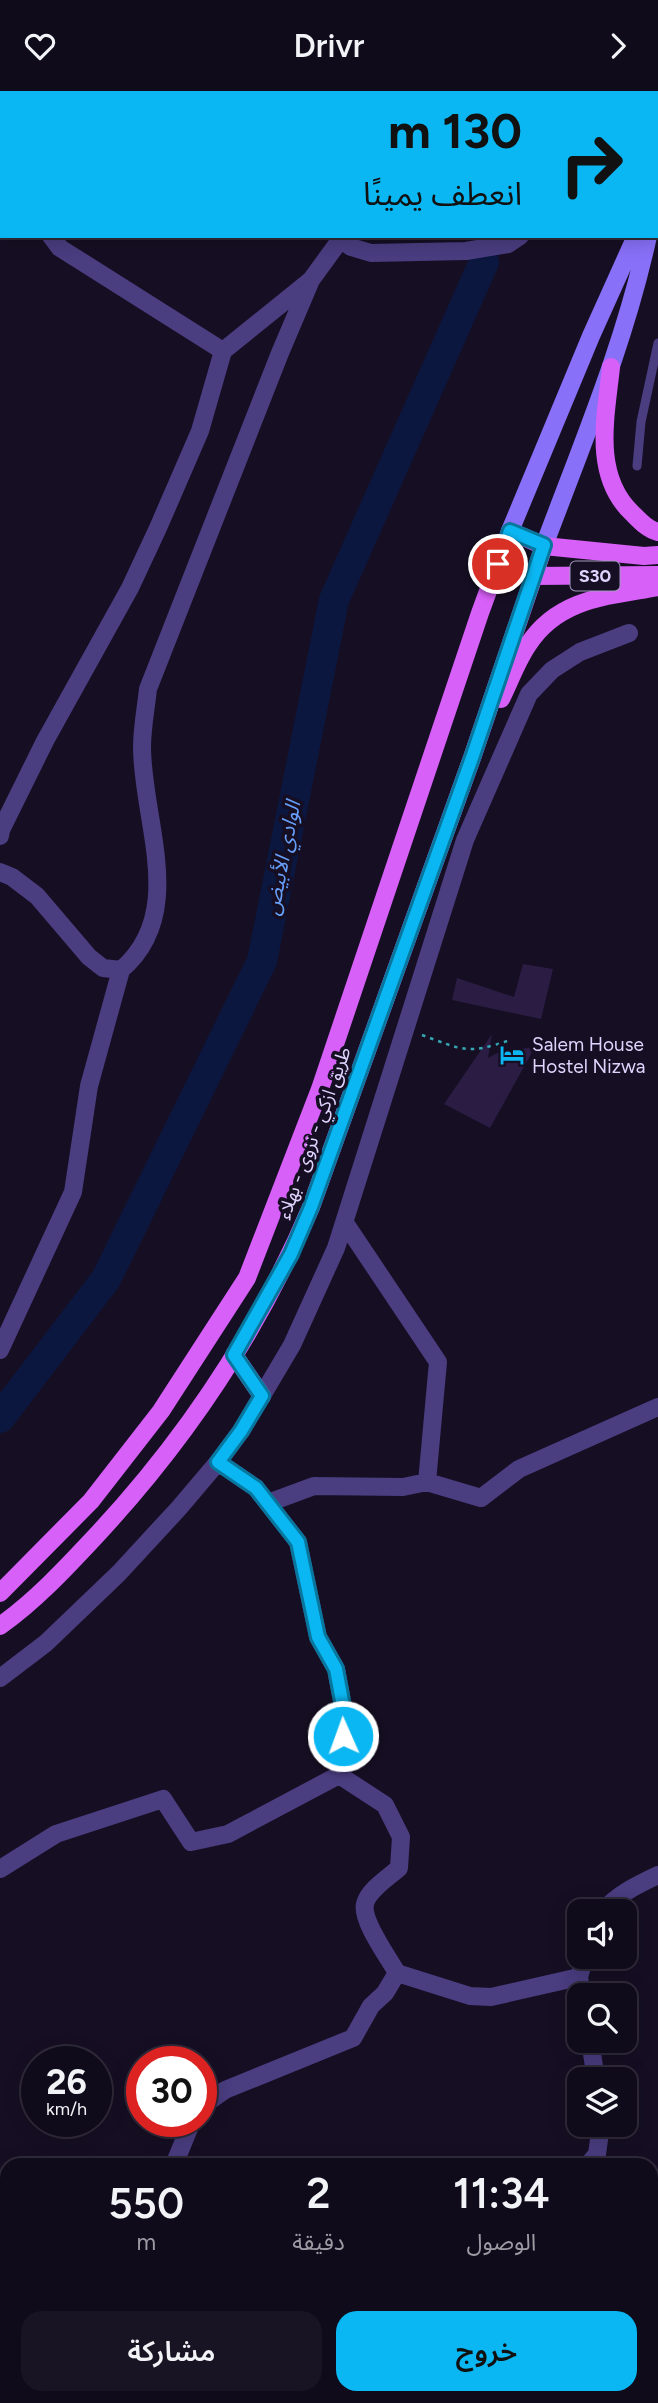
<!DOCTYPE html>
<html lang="ar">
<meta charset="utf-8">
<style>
:root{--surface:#100b1b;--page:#191424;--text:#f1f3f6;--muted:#9c9ba3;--line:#302b3a;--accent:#0bb7f2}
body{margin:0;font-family:Figtree,"Noto Sans Arabic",sans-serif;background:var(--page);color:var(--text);direction:rtl;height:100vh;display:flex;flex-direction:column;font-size:26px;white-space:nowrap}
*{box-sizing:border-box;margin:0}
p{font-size:23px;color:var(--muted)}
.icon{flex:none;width:38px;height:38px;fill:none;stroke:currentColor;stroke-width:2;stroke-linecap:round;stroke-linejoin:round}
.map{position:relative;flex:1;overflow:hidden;direction:ltr}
.sheet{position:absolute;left:0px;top:2067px;width:658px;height:247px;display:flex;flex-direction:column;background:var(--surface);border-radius:21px 21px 0 0;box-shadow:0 4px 18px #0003,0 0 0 2px var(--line);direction:rtl}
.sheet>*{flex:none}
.banner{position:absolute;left:0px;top:0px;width:658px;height:147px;box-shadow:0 4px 18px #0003,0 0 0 2px var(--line);direction:rtl;background:#0bb7f2;color:#111;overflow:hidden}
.fabs{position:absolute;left:567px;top:1808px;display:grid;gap:14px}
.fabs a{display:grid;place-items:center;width:70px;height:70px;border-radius:14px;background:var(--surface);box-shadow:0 4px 18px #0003,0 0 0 2px var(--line);font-size:35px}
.speed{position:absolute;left:21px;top:1955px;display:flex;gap:14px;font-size:35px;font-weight:700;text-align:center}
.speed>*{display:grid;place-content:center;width:91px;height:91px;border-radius:50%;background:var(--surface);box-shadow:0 4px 18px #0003,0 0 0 2px var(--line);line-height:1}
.speed small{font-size:18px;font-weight:400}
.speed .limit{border:10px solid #d22;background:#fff;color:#111}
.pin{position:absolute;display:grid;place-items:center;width:60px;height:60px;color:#fff;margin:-30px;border:4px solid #fff;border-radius:50%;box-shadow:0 2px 7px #0007}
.me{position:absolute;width:77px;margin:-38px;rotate:358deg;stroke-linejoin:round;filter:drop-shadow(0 0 5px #0008)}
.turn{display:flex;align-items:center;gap:24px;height:147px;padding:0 21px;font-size:32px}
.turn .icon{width:91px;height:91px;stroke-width:2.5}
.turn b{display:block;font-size:49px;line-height:60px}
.eta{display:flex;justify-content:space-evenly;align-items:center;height:119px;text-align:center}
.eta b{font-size:42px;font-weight:600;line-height:49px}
.action{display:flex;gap:14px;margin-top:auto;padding:14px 21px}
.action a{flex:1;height:80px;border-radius:21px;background:var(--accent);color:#111;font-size:28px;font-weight:600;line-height:80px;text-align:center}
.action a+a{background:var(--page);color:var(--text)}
header{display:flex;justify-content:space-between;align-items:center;height:91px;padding:0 21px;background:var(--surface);font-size:32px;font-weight:600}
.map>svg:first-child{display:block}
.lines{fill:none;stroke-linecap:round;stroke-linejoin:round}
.river{stroke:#0c1740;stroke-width:30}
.building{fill:#2b1c44}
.path{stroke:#35a5b1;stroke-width:2.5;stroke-dasharray:3.5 5;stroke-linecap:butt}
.lane{stroke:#4a3d80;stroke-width:9}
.street{stroke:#4a3d80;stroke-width:18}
.secondary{stroke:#8870f8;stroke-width:18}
.primary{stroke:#d760f8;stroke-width:18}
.route-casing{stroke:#07779d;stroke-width:18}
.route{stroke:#0bb7f2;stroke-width:12}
.labels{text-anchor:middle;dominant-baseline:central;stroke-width:7;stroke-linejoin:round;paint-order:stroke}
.shield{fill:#160f24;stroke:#a399bc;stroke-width:2}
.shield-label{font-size:18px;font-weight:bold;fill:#dfd4fd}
.poi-label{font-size:19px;fill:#dfd4fd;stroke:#160f24;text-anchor:start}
.street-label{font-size:19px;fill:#dfd4fd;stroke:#160f24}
.water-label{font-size:21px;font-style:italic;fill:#679ef8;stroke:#160f24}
</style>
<header><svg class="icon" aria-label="forward" viewBox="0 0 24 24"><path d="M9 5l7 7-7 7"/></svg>Drivr<svg class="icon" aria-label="heart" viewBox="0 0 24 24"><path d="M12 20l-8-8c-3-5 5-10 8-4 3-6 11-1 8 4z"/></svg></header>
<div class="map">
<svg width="658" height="2312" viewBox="0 0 658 2312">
<rect width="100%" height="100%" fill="#160f24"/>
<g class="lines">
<path class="river" d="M593,2l1,-2
M0,1327l106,-139 156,-318 72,-361 150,-338"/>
</g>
<path class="building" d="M523,873l30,5 -12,50 -89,-19 5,-22 57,19z
M492,943l-4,24 11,-6 36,-5 -45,81 -46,-24z"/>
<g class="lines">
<path class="path" d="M415,2l2,-2
M422,944c41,15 45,20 88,5"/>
<path class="lane" d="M341,0l3,2
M637,375l4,-44 17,-79"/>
<path class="street" d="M658,0v1
M448,2l1,-2
M615,2l1,-2
M0,71l2,2
M51,145l9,12 163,103
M341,149l10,7 20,6 95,-2 42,-7 12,-8
M0,745l1,-6 44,-89 85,-153 28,-60 42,-97 23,-80 88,-71 32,-44
M0,781l12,5 25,19 52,61 14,11 18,2c67,-57 21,-149 21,-223 0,-19 4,-39 6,-58l132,-336 31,-73
M345,1132l93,139 -11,120
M0,1259l73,-158 16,-106 32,-116
M268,1412l46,-17 89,1 24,-5 54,16 38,-29 139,-62
M0,1587l46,-35 73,-70 60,-65 39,-46 23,-31 51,-86 44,-97 129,-408 64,-146 23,-24 28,-18 49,-19
M339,1684l46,30 16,32 -2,31c-10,9 -31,22 -34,36 -4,17 24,54 32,69l73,23 21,1 88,-20 3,18
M0,1778l56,-35 107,-35 28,43 37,-8 111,-59 6,-58 -9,-48 -18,-32 -20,-95 -42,-54 -38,-26
M603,1820c15,-17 34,-26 55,-36
M579,1886l6,-20
M590,1950l6,38
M201,2016l24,-17 128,-52 18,-32 14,-13 12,-20
M174,2074l18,-44
M588,2074l9,-11 4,-29
M107,2306l3,6
M597,2306l3,6"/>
<path class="secondary" d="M656,108l2,-8
M510,440l81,-195 45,-100
M544,455c38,-102 81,-203 104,-310"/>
<path class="primary" d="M611,276c-5,49 -19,108 21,146 8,8 15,16 26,19
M498,473l34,12 126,-1
M501,608c9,-18 16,-38 27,-54 30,-47 81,-49 130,-58
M234,1264l28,41
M0,1502l91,-92 70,-90 86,-133 73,-189 160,-476 30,-82 34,15 100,10 14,-1
M0,1535c35,-25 64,-56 93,-87 91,-97 166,-209 218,-332l162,-452 71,-209"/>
</g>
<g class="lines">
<g class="route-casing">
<path id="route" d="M343,1645l2,-19 -9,-48 -18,-32 -20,-95 -42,-54 -38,-26 23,-31 21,-35 -28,-41 57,-101 20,-47 162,-452 71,-210 -34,-14 -12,33"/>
</g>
<use href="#route" class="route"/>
</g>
<defs>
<g id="hotel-bare" transform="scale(1.89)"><path d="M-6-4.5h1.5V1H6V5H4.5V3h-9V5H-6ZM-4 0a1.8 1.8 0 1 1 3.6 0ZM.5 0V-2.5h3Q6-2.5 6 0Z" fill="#0bb7f2" stroke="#160f24" stroke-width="2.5" paint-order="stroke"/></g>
</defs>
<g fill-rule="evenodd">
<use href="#hotel-bare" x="512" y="964"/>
</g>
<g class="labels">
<rect class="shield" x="570.5" y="470.5" width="49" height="29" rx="5"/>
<g class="shield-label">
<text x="595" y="485">S30</text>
</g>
<g class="poi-label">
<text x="532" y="953">Salem House<tspan x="532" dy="22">Hostel Nizwa</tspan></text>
</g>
<g class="street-label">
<text transform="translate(314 1042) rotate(-70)">طريق ازكي - نزوى - بهلاء</text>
</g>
<g class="water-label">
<text transform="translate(282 767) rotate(-79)">الوادي الأبيض</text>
</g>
</g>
</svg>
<div class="fabs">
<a><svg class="icon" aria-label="sound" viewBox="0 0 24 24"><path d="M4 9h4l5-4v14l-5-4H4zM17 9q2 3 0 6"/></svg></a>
<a><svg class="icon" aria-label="search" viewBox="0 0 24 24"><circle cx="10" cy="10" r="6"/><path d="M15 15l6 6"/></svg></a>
<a><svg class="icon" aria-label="layers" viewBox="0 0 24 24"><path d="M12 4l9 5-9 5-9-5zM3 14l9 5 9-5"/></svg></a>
</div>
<div class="speed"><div>26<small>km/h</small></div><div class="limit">30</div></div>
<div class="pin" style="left:498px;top:473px;background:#d93025"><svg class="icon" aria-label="arrive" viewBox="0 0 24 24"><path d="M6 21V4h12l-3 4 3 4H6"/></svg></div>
<svg class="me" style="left:343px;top:1645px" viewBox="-20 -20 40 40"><circle r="17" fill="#0bb7f2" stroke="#fff" stroke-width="3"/><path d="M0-11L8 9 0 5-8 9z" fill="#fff"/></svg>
<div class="banner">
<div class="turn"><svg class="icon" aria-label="right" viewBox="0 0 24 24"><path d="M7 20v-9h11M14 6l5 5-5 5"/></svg><div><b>130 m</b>انعطف يمينًا</div></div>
</div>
<section class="sheet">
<div class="eta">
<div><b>11:34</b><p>الوصول</p></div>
<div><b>2</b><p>دقيقة</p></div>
<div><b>550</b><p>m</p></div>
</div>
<div class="action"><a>خروج</a><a>مشاركة</a></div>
</section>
</div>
